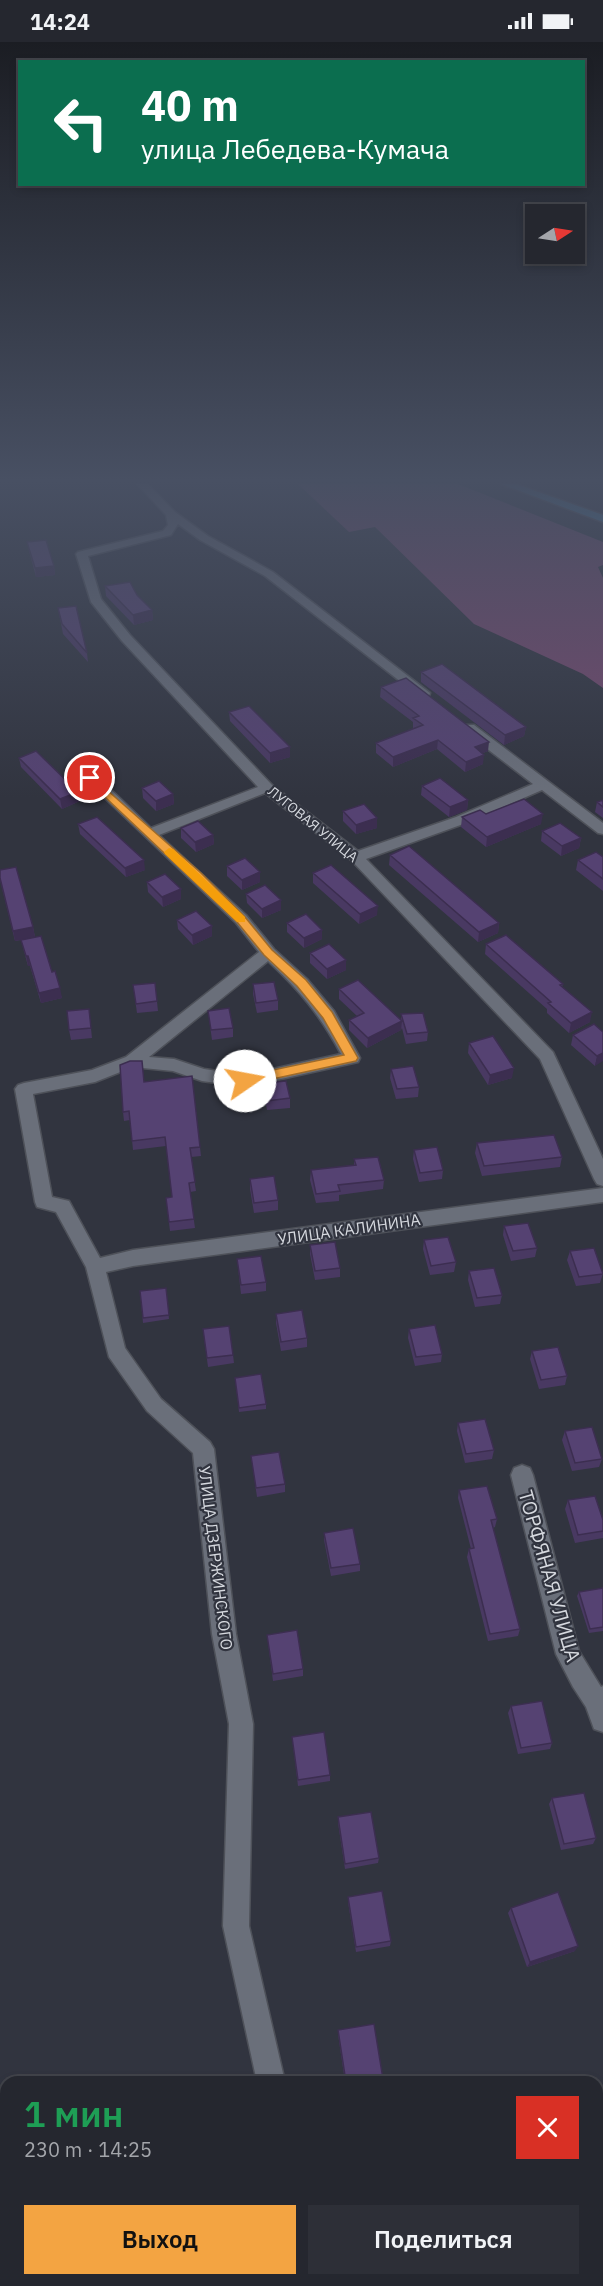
<!DOCTYPE html>
<html lang="ru">
<meta charset="utf-8">
<style>
:root{--surface:#25272f;--page:#2d2f37;--text:#f1f3f6;--muted:#a3a5aa;--line:#42444b;--accent:#f3a442}
body{margin:0;font-family:"IBM Plex Sans",sans-serif;background:var(--page);color:var(--text);height:100vh;display:flex;flex-direction:column;font-size:22px;white-space:nowrap}
*{box-sizing:border-box;margin:0}
p{font-size:20px;color:var(--muted)}
.icon{flex:none;width:33px;height:33px;fill:none;stroke:currentColor;stroke-width:2;stroke-linecap:round;stroke-linejoin:round}
.map{position:relative;flex:1;overflow:hidden}
.drawer{position:absolute;left:0px;top:2034px;width:603px;height:210px;display:flex;flex-direction:column;background:var(--surface);border-radius:18px 18px 0 0;box-shadow:0 3px 9px #0003,0 0 0 2px var(--line)}
.drawer>*{flex:none}
.hud{position:absolute;left:18px;top:18px;width:567px;height:126px;border-radius:0px;box-shadow:0 3px 9px #0003,0 0 0 2px var(--line);background:#0b6e4f;color:#fff;overflow:hidden}
.needle{width:39px;rotate:78deg}
.controls{position:absolute;left:525px;top:162px;display:grid;gap:12px}
.controls a{display:grid;place-items:center;width:60px;height:60px;border-radius:0px;background:var(--surface);box-shadow:0 3px 9px #0003,0 0 0 2px var(--line);font-size:30px}
.pin{position:absolute;display:grid;place-items:center;width:51px;height:51px;color:#fff;margin:-26px;border:3px solid #fff;border-radius:50%;box-shadow:0 2px 6px #0007}
.me{position:absolute;width:66px;margin:-33px;rotate:78deg;stroke-linejoin:round;filter:drop-shadow(0 0 4px #0008)}
.turn{display:flex;align-items:center;gap:21px;height:126px;padding:0 24px;font-size:27px}
.turn .icon{width:78px;height:78px;stroke-width:2.5}
.turn b{display:block;font-size:42px;line-height:51px}
.round{display:grid;place-items:center;flex:none;width:63px;height:63px;border-radius:0px;background:var(--page)}
.headline{display:flex;align-items:center;justify-content:space-between;height:102px;padding:0 24px}
h1{font-size:36px;font-weight:600;line-height:45px;color:#1e9e55}
.button{display:flex;gap:12px;margin-top:auto;padding:12px 24px}
.button a{flex:1;height:69px;border-radius:0px;background:var(--accent);color:#111;font-size:24px;font-weight:600;line-height:69px;text-align:center}
.button a+a{background:var(--page);color:var(--text)}
.status{display:flex;justify-content:space-between;align-items:center;height:42px;padding:0 30px;background:var(--surface);direction:ltr}
.status svg{height:16px;fill:currentColor}
.map>svg:first-child{display:block}
.green{fill:#75496e}
.lines{fill:none;stroke-linecap:round;stroke-linejoin:round}
.street-casing{stroke:#4e5159;stroke-width:3}
.primary-casing{stroke:#4e5159;stroke-width:3}
.street{fill:#6a6f7a;fill-rule:evenodd}
.primary{fill:#4187ae;fill-rule:evenodd}
.rail{stroke:#babdc4;stroke-width:7}
.wall{fill:#493962}
.shaded-wall{fill:#3c2e50}
.building{fill:#554272;stroke:#3c2e50;stroke-width:1.5}
.route{fill:#f3a442;stroke:#9e6b2b;stroke-width:1.5}
.slow{fill:#f59e0b}
.labels{text-anchor:middle;dominant-baseline:central;stroke-width:4.5;stroke-linejoin:round;paint-order:stroke}
.far-street-label{font-size:14px;fill:#d6d9df;stroke:#31343f}
.street-label{font-size:16px;fill:#d6d9df;stroke:#31343f}
.near-street-label{font-size:20px;fill:#d6d9df;stroke:#31343f}
</style>
<div class="status"><b>14:24</b><svg viewBox="0 0 49 12"><path d="M0 12V9h3v3zM5 12V6h3v6zM10 12V3h3v9zM15 12V0h3v12zM26 1h20v11H26zM47 4h2v5h-2z"/></svg></div>
<div class="map">
<svg width="603" height="2244" viewBox="0 0 603 2244">
<rect width="100%" height="100%" fill="#31343f"/>
<path class="green" d="M298,442h160l145,58v23l-5,2 5,11v110l-20,-14 -109,-50 -99,-97 -26,5z"/>
<g class="lines">
<g class="street-casing">
<path id="street" d="M137,442h11l27,28 33,24 65,36 157,121 -1,3h-10l-154,-120 -65,-36 -22,-16 -7,11 -83,21 13,43 29,36 142,150 86,66 98,-34 77,-33 -69,-53 -2,-3 2,-3h10l129,98v11l-5,-1 -56,-43 -76,33 -100,36 187,193 50,107v27l-6,-2 -3,-5 -54,-120 -189,-199 -86,-67 -106,42 87,80 28,34 33,30 27,32 26,47 -2,4 -113,25 -43,-6 -29,-10 -40,-4 -38,15 -62,12 19,103 17,4 31,57 33,-8 470,-62v14l-470,64 -27,6 19,76 36,51 49,43 4,7 22,185 17,90 -4,202 36,156h-28l-34,-156 6,-202 -17,-90 -19,-181 -46,-42 -38,-54 -23,-90 -30,-55 -19,-5 -2,-5 -20,-113 3,-4 6,-2 68,-13 34,-13 133,-105 -23,-29 -167,-159 7,-4 5,1 70,67 107,-41 -136,-146 -31,-39 -15,-48 2,-2 85,-21 5,-6 -2,-10zM268,919c33,31 52,54 73,93l-96,21 -41,-6 -30,-10 -25,-2z
M522,1423l8,3 3,7 46,176 22,36 2,-1v46l-9,-3 -8,-22 -13,-20 -17,-33 -45,-179 3,-7z
M296,2238h30l1,6h-30z"/>
</g>
<g class="primary-casing">
<path id="primary" d="M501,442h15l87,31v7z"/>
</g>
<use href="#street" class="street"/>
<use href="#primary" class="primary"/>
<path class="rail" d="M0,2168l6,64"/>
</g>
<path class="wall" d="M27,500l27,24 1,9 -19,2 -7,-26z
M105,544l32,9 15,15 1,10 -19,5 -28,-29z
M58,566l29,45 1,9 -25,-28z
M421,630l105,55 -2,9 -20,9 -83,-63z
M381,645l107,64 -5,2v11l-18,8 -28,-23 -44,18 -17,-14v-10l38,-14 -1,-1v-6l-33,-25z
M229,670l61,45 -20,6 -40,-42z
M19,716l59,34 2,9 -18,8 -41,-42z
M422,744l46,14 -1,10 -18,7 -28,-22z
M142,746l31,6 1,10 -18,7 -13,-13z
M603,758v18l-8,-6 2,-10z
M343,769l34,17 -21,6 -13,-13z
M462,775l79,7 -55,23 -25,-20z
M78,782l67,46 -19,7 -46,-43z
M181,786l32,7 1,9 -18,8 -15,-14z
M542,789l39,7 -2,10 -18,8 -20,-15z
M390,813l109,68 -1,10 -20,9 -89,-77z
M603,815v34l-27,-21 2,-10z
M227,824l33,6v10l-18,8 -15,-14z
M313,831l64,42 -18,9 -46,-41z
M0,838l33,47 2,10 17,35 10,26 -21,5 -11,-37h-2l-7,-26 -6,1z
M147,840l34,17 -18,8 -15,-15z
M246,852l35,6v10l-19,8 -15,-15z
M177,878l35,6v10l-19,9 -15,-16z
M287,881l35,7v9l-18,9 -17,-16z
M486,902l77,40 -1,3 28,35 -21,11 -22,-20v-4l-62,-55z
M310,911l36,7v10l-19,9 -17,-16z
M155,941l3,28 -21,2 -4,-28z
M253,942l25,16v10l-21,3 -4,-19z
M339,947l62,30v-5l27,18 -1,9 -21,3 -4,-16 -1,2 -34,18 -18,-18v-10l8,-4 -18,-17z
M89,967l3,29 -21,2 -2,-10z
M208,969l25,17v9l-21,3z
M603,990l-8,34 -24,-21 2,-10z
M469,1001l43,35 -24,7 -20,-32z
M391,1027l28,18 -1,10 -22,2 -6,-21z
M192,1034l9,80 -10,1 5,34 -6,1 5,36 -25,3 -4,-33 6,-1 -6,-51 -33,4 -3,-30 -6,1 -1,-9 21,-30z
M264,1041l26,15v10l-23,2 -3,-17z
M477,1101l85,14 -2,10 -78,9 -7,-23z
M414,1108l29,20 -1,9 -23,3 -6,-23z
M354,1117l30,21 -1,9 -44,6v6l-23,2 -6,-23 1,-10 43,-5z
M250,1137l28,21v10l-24,3 -4,-24z
M504,1184l33,22 -2,9 -24,4 -8,-26z
M424,1198l32,22 -2,10 -24,3 -7,-26z
M310,1203l30,23v9l-25,3 -5,-26z
M570,1209l33,22 -3,10 -24,3 -9,-26z
M237,1217l29,23v9l-25,3z
M469,1229l33,24 -2,9 -25,3 -7,-27z
M166,1246l3,31 -26,4 -3,-32z
M276,1272l31,24v9l-26,4 -5,-28z
M203,1287l30,26 1,8 -26,4z
M409,1287l33,25 -1,8 -26,4 -7,-28z
M532,1309l35,25 -2,9 -26,4 -9,-30z
M235,1336l31,26v5l-27,3z
M458,1381l36,27 -2,9 -27,4 -8,-32z
M565,1389l37,28 -3,8 -27,4 -10,-31z
M251,1414l34,28v8l-28,5z
M459,1448l38,29 -2,8 -2,1 27,101 -2,7 -30,5 -21,-84 2,-8h2l-13,-51z
M568,1458l35,20v18l-28,5 -10,-34z
M324,1491l36,31v7l-29,5 -7,-36z
M603,1546v43l-14,2 -12,-37 2,-4z
M267,1593l36,34v7l-30,5z
M511,1664l41,37 -2,6 -32,5 -10,-41z
M292,1695l38,38v6l-32,5z
M552,1756l44,40 -3,6 -32,6 -12,-46z
M338,1775l41,41 -1,5 -33,6 -7,-46z
M348,1855l43,44 -1,5 -34,6 -8,-50z
M511,1866l64,43 -48,16 -19,-54z
M338,1988l45,49 -1,3h-37l-7,-48z"/>
<path class="shaded-wall" d="M54,524l1,9 -19,2 -1,-9z
M152,568l1,10 -19,5 -1,-10z
M526,685l-2,9 -20,9 1,-10z
M438,698l-1,9 -44,18v-10z
M489,700l-1,9 -14,6 1,-10z
M290,705v10l-20,6v-10z
M484,713l-1,9 -18,8 1,-10z
M78,750l2,9 -18,8 -2,-10z
M173,752l1,10 -18,7v-10z
M468,758l-1,10 -18,7 1,-10z
M543,772l-2,10 -55,23 1,-10z
M377,776v10l-21,6v-9z
M213,793l1,9 -18,8 -1,-10z
M581,796l-2,10 -18,8 1,-10z
M144,818l1,10 -19,7 -1,-9z
M260,830v10l-18,8v-10z
M181,847v10l-18,8 -1,-10z
M281,858v10l-19,8v-9z
M378,864l-1,9 -18,9 1,-10z
M499,881l-1,10 -20,9 1,-10z
M212,884v10l-19,9 -1,-10z
M33,885l2,10 -20,4 -2,-10z
M322,888v9l-18,9v-10z
M26,914h2l2,10h-2z
M346,918v10l-19,9v-10z
M60,946l2,10 -21,5 -2,-10z
M592,970l-2,10 -21,11 2,-10z
M402,979l-1,9 -34,18 1,-10z
M603,1011v8l-8,5 2,-10z
M514,1026l-2,10 -24,7 2,-10z
M578,1904l-3,5 -48,16 3,-5z"/>
<path class="building" d="M46,498l8,26 -19,2 -8,-26z
M130,540l7,13 15,15 -19,5 -28,-29z
M76,564l11,47 -25,-29 -4,-16z
M442,622l84,63 -21,8 -84,-63z
M406,636l83,64 -14,5 9,8 -18,7 -28,-22 -45,17 -17,-14 47,-18 -10,-7 6,-2 -38,-29z
M249,664l41,41 -20,6 -41,-41z
M36,709l42,41 -18,7 -41,-41z
M440,736l28,22 -18,7 -28,-21z
M159,739l14,13 -17,7 -14,-13z
M524,757l19,15 -56,23 -25,-20 18,-7 6,4z
M603,758v7l-6,-5z
M364,762l13,14 -21,7 -13,-14z
M97,775l47,43 -19,8 -47,-44z
M198,779l15,14 -18,7 -14,-14z
M560,781l21,15 -19,8 -20,-15z
M409,804l90,77 -20,9 -89,-77z
M596,810l7,5v22l-25,-19z
M245,816l15,14 -18,8 -15,-14z
M331,823l47,41 -18,8 -47,-41z
M16,825l17,60 -20,4 -13,-53v-8z
M165,832l16,15 -19,8 -15,-15z
M265,843l16,15 -19,9 -16,-15z
M196,869l16,15 -20,9 -15,-15z
M306,872l16,16 -18,8 -17,-15z
M506,893l57,49 -3,1 32,27 -21,11 -23,-20 3,-1 -65,-58z
M41,894l11,36 3,-1 5,17 -21,5 -11,-37h-2l-5,-16z
M329,902l17,16 -19,9 -17,-16z
M358,938l44,41 -34,17 -19,-18 15,-7 -25,-24z
M274,940l4,18 -22,3 -3,-19z
M155,941l2,18 -21,3 -3,-19z
M229,966l4,20 -22,2 -3,-19z
M89,967l2,19 -22,2 -2,-19z
M423,971l5,19 -21,2 -6,-20z
M594,982l9,8v21l-6,3 -24,-21z
M493,994l21,32 -24,7 -21,-32z
M130,1019h12l2,21 48,-6 8,71 -10,1 5,34 -6,1 5,36 -25,3 -3,-24 6,-1 -7,-60 -33,4 -3,-30 -6,1 -3,-47z
M413,1024l6,21 -22,2 -6,-20z
M286,1039l4,17 -23,3 -3,-18z
M554,1093l8,22 -78,9 -7,-23z
M437,1105l6,23 -23,3 -6,-23z
M378,1115l6,23 -46,5 2,6 -24,3 -5,-24 45,-5 -2,-6z
M274,1134l4,24 -24,3 -4,-24z
M528,1181l9,25 -24,3 -9,-25z
M448,1195l8,25 -25,4 -7,-26z
M335,1200l5,26 -25,3 -5,-26z
M594,1206l9,26 -24,3 -9,-26z
M261,1214l5,26 -25,3 -4,-26z
M494,1226l8,27 -25,3 -8,-27z
M166,1246l3,27 -26,3 -3,-27z
M302,1268l5,28 -26,4 -5,-28z
M435,1283l7,29 -26,3 -7,-28z
M229,1284l4,29 -26,3 -4,-29z
M558,1305l9,29 -26,4 -9,-29z
M261,1332l5,30 -27,4 -4,-30z
M485,1377l9,31 -28,4 -8,-31z
M592,1385l10,32 -27,4 -10,-32z
M279,1410l6,32 -29,4 -5,-32z
M487,1444l10,33 -6,1 29,109 -30,5 -21,-85 5,-1 -15,-58z
M595,1454l8,24v11l-25,4 -10,-35z
M353,1486l7,36 -29,4 -7,-35z
M603,1546v39l-13,2 -11,-37z
M297,1588l6,39 -30,5 -6,-39z
M542,1659l10,42 -31,5 -10,-42z
M324,1690l6,43 -32,5 -6,-43z
M584,1751l12,45 -32,6 -12,-46z
M371,1770l8,46 -34,6 -7,-47z
M382,1849l9,50 -35,6 -8,-50z
M558,1850l20,54 -48,16 -19,-54z
M374,1982l9,55 -15,3h-22l-8,-52z
M390,2238h36l1,6h-36z"/>
<linearGradient id="sky" x2="0" y2="1"><stop stop-color="#1b1d23"/><stop offset="0.58" stop-color="#485063"/><stop offset="1" stop-color="#485063" stop-opacity="0"/></linearGradient>
<rect width="603" height="756" fill="url(#sky)"/>
<path class="route" d="M90,733l111,98 44,44 27,33 34,30 26,32 26,46 -2,3 -111,24 -4,-1 -2,-3 2,-4 4,-1 99,-21 -21,-37 -26,-32 -33,-31 -27,-33 -150,-142 -2,-2z"/>
<path class="slow" d="M169,806l4,1 72,68v5h-8l-72,-68 -1,-2z"/>
<g class="labels">
<g class="far-street-label">
<text transform="translate(313 782) rotate(39)">ЛУГОВАЯ УЛИЦА</text>
</g>
<g class="street-label">
<text transform="translate(349 1187) rotate(-8)">УЛИЦА КАЛИНИНА</text>
<text transform="translate(216 1516) rotate(83)">УЛИЦА ДЗЕРЖИНСКОГО</text>
</g>
<g class="near-street-label">
<text transform="translate(550 1534) rotate(74)">ТОРФЯНАЯ УЛИЦА</text>
</g>
</g>
</svg>
<div class="controls">
<a><svg class="needle" viewBox="-14 -14 28 28"><path d="M0-13l5 13h-10z" fill="#e53935"/><path d="M0 13l5-13h-10z" fill="#a3a5aa"/></svg></a>
</div>
<div class="pin" style="left:90px;top:736px;background:#d93025"><svg class="icon" aria-label="arrive" viewBox="0 0 24 24"><path d="M6 21V4h12l-3 4 3 4H6"/></svg></div>
<svg class="me" style="left:245px;top:1039px" viewBox="-20 -20 40 40"><circle r="19" fill="#fff"/><path d="M0-13L10 11 0 6-10 11z" fill="#f3a442"/></svg>
<div class="hud">
<div class="turn"><svg class="icon" aria-label="left" viewBox="0 0 24 24"><path d="M17 20v-9H6M10 6l-5 5 5 5"/></svg><div><b>40 m</b>улица Лебедева-Кумача</div></div>
</div>
<section class="drawer">
<div class="headline"><div><h1>1 мин</h1><p>230 m · 14:25</p></div><a class="round" style="background:#d93025;color:#fff"><svg class="icon" aria-label="close" viewBox="0 0 24 24"><path d="M6 6l12 12M18 6L6 18"/></svg></a></div>
<div class="button"><a>Выход</a><a>Поделиться</a></div>
</section>
</div>
